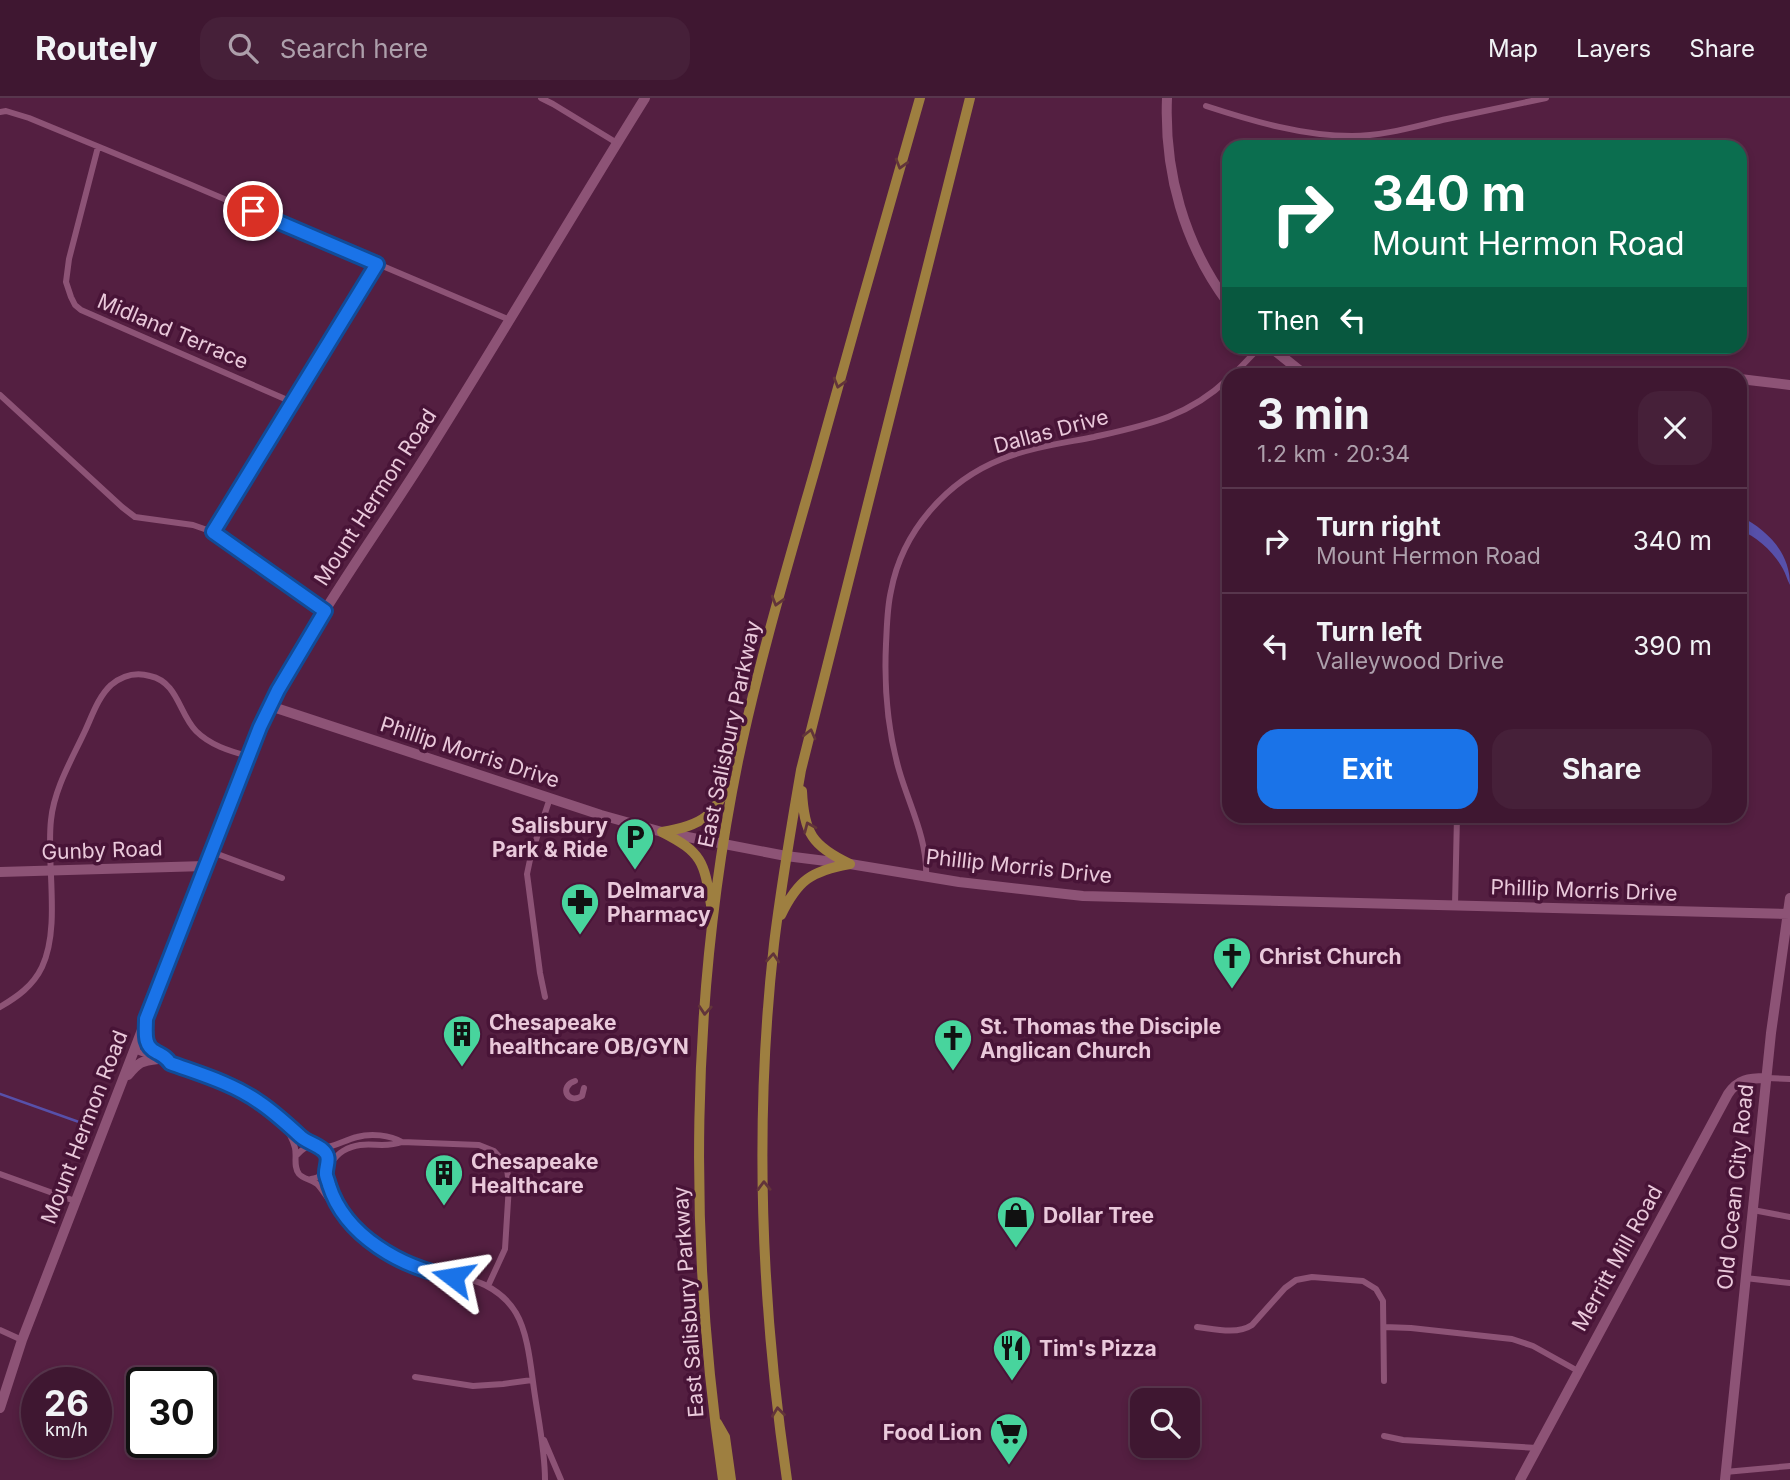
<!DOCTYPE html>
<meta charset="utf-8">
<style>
:root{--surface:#3f1731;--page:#462039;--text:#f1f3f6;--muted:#ad9fab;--line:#58364d;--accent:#1a73e8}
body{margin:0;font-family:Inter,sans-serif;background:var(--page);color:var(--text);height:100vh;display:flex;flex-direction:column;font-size:26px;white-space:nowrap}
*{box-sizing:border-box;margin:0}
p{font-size:23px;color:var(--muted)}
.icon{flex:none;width:38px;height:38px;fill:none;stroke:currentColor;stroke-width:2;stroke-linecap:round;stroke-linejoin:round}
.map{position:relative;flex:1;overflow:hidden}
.panel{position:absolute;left:1222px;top:270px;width:525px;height:455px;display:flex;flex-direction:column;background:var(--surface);border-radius:21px;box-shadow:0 4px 10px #0003,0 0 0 2px var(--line)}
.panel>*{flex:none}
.banner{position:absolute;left:1222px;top:42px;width:525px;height:214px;border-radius:21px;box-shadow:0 4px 10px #0003,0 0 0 2px var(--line);background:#0b6e4f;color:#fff;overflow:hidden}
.buttons{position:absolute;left:1130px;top:1290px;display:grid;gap:14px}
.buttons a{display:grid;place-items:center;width:70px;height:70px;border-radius:14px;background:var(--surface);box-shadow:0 4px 10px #0003,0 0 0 2px var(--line);font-size:35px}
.speed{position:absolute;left:21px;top:1269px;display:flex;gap:14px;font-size:35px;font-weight:700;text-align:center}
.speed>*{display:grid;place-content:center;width:91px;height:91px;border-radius:50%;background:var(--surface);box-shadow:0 4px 10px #0003,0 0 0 2px var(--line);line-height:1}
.speed small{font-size:18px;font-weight:400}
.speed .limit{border:4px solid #111;border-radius:10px;background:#fff;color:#111}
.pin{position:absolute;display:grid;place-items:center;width:60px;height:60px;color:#fff;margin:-30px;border:4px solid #fff;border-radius:50%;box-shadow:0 2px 7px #0007}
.me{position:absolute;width:77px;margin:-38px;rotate:284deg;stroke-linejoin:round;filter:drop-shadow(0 0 5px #0008)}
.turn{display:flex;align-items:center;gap:24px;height:147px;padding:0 35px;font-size:32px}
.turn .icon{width:91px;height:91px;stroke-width:2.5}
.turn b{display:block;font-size:49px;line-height:60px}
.then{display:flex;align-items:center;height:66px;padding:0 35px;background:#0003;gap:14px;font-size:26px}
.round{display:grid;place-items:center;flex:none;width:74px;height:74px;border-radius:21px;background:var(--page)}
.overview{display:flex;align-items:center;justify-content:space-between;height:119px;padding:0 35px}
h1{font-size:42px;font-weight:700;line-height:52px}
.cta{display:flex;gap:14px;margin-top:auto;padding:14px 35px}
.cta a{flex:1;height:80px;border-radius:21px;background:var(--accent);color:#fff;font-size:28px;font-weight:700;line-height:80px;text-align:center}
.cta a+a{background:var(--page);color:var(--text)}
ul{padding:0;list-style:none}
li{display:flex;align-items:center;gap:21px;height:105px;padding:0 35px;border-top:2px solid var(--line)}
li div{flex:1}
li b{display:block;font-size:26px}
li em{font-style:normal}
header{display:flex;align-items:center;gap:42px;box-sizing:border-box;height:98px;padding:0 35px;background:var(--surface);border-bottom:2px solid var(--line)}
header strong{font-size:33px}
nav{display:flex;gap:38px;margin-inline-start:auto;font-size:24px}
.search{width:490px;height:63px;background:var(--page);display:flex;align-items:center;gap:18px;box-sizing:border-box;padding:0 24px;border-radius:21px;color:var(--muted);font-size:26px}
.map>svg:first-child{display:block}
.water{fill:#5750aa}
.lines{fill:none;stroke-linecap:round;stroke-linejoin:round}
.stream{stroke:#5750aa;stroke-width:2.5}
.street{stroke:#8d5376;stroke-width:6}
.secondary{stroke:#8d5376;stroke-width:10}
.primary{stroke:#9e7f40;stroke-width:10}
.oneway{stroke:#62343a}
.route-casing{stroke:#114b97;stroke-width:18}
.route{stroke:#1a73e8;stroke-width:12}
.labels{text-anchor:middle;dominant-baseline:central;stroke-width:7;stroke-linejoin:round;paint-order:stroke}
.street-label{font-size:21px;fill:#eac9db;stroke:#481437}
.poi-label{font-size:21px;font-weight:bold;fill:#eac9db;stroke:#481437;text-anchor:start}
</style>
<header>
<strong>Routely</strong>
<div class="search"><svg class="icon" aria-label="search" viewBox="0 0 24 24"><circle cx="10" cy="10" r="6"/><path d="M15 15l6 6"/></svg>Search here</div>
<nav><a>Map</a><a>Layers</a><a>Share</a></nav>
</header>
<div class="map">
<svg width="1790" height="1382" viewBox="0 0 1790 1382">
<rect width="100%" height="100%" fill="#541f41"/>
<path class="water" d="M1740,418c27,14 50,36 50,69 -3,-5 -4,-11 -7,-16 -9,-17 -26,-32 -43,-39z"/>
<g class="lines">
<path class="stream" d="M0,996l93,33"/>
<path class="street" d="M541,0l12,6 64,39
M1206,8c46,15 97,30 146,30 32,0 64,-10 95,-17 33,-7 66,-14 99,-21
M0,14l6,-1 23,7 160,66 321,136
M98,49l-29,112 -3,23 5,15 4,8 6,5 211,92
M1234,276l27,-28
M0,297l122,112 13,10 58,8 20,7 112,79
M213,434l164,-268
M212,754l70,26
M926,779c2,-37 -17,-72 -27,-107 -12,-42 -15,-83 -13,-126 1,-18 1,-36 5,-53 11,-59 55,-110 111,-132 29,-12 62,-16 92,-22 53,-12 94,-20 134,-58
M1455,807l2,-89
M545,899l-5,-24 -13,-99 4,-19 19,-57
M0,909c17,-10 33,-21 42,-40 19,-40 4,-104 9,-147 3,-31 21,-61 34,-89 7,-15 13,-34 26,-46 11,-9 25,-13 39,-9 28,6 29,38 46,55 14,14 33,20 52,25
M134,952l21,8
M169,965c30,11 63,20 90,39 20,13 35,32 56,44
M1766,980l24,1
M575,983c-16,5 -8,24 7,15l2,-8
M281,1022c6,9 12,18 14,28 2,9 -2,18 4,26 4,5 12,5 18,10 5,5 8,11 13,17 12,14 26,29 42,40 21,16 45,29 71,34 14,3 29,3 42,10 12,6 24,16 31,28 13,22 15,58 19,83 4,27 10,56 10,84
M320,1050c14,0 24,-8 37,-11 14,-4 33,-2 45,5l77,3 15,6 10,11 3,7 2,16 -4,64 -17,37
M297,1057c12,-15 30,-11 31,10
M325,1074l12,33
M0,1076l75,27
M311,1081c17,-2 18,-20 32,-28 22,-13 38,-1 59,-9
M1753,1112l37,7
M1745,1180l45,5
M1197,1229c17,2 40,8 55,-2l33,-37 11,-8 16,-3 51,4 13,8 7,12 1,80
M1384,1229l27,1 101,11 21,7 45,25
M0,1232l22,10
M415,1279l58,9 30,-2 29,-4
M1384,1338l19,4 134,8
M544,1342l17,40
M1725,1374l65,-6"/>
<path class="secondary" d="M1167,0c-3,74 17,146 61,205
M1269,248l35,28
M1740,281l50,6
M270,608l331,109 61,17 124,24 64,8 109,18 124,14 707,18
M0,774l205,-6
M146,929c1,34 11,16 24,36
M128,977c11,-13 13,-14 30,-16
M0,1310l22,-68 226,-584c43,-106 114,-200 175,-296 76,-120 147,-242 222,-362
M1520,1382l208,-386c10,-15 21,-16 38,-16
M1725,1382l46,-447 19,-135"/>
<path class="primary" d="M802,693c2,42 10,55 48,73
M662,734c42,-7 52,-16 69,-54
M662,734c41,21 42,30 49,73
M781,817c17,-35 30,-44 69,-51
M717,1325l8,14 6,43
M723,1382c-35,-238 -33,-483 15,-719 21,-100 50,-197 78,-295 34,-123 69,-245 104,-368
M787,1382c-26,-177 -33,-358 -13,-536 7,-58 17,-116 27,-174l169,-672"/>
</g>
<defs><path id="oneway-chevron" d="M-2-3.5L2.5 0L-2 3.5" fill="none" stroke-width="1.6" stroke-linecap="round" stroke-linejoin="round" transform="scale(1.75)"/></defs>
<g class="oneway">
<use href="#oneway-chevron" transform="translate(901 66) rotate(106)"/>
<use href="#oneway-chevron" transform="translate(839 285) rotate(106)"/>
<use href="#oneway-chevron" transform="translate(777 503) rotate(106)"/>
<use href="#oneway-chevron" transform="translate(810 636) rotate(-76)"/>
<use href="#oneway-chevron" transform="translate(809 729) rotate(-113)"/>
<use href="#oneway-chevron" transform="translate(773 860) rotate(-85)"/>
<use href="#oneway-chevron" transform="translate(705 912) rotate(94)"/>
<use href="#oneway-chevron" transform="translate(764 1088) rotate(-91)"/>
<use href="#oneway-chevron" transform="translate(778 1314) rotate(-97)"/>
</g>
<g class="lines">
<g class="route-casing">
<path id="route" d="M253,113l124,53 -164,268 112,79 -47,79 -18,37 -114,292c0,13 -3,27 10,33 7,4 10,5 14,11 30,11 62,20 89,39 15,10 28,22 41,34 6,6 16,8 23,14 9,8 2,16 3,25 0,1 3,9 3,10 16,51 73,83 124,92"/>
</g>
<use href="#route" class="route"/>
</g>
<defs>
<g id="parking-pin" transform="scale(2.0125)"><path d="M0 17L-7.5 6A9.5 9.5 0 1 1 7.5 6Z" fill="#48d49d" stroke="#481437"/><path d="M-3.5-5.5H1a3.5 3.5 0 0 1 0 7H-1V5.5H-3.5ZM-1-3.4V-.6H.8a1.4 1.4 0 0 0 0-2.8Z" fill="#111"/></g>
<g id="pharmacy-pin" transform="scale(2.0125)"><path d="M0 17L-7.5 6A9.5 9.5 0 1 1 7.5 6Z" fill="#48d49d" stroke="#481437"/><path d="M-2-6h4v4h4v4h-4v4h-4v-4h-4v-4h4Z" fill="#111"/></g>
<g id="church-pin" transform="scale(2.0125)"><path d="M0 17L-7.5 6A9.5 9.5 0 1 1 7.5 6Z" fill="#48d49d" stroke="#481437"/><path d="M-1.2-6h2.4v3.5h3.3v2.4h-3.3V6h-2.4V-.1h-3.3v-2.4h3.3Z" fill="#111"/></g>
<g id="building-pin" transform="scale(2.0125)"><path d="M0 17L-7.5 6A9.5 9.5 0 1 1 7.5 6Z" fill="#48d49d" stroke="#481437"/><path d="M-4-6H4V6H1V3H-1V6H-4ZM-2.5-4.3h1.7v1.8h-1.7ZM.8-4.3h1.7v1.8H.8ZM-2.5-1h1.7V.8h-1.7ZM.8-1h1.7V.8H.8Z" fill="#111"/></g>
<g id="shop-pin" transform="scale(2.0125)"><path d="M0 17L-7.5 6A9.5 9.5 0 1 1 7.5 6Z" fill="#48d49d" stroke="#481437"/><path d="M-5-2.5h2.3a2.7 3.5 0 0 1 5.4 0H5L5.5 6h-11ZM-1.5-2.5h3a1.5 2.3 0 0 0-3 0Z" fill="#111"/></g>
<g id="restaurant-pin" transform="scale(2.0125)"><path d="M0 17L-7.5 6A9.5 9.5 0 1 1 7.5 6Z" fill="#48d49d" stroke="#481437"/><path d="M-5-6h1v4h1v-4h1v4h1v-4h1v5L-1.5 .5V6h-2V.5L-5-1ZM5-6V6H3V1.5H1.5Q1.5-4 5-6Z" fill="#111"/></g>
<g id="supermarket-pin" transform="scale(2.0125)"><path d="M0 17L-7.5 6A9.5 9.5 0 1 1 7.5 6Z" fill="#48d49d" stroke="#481437"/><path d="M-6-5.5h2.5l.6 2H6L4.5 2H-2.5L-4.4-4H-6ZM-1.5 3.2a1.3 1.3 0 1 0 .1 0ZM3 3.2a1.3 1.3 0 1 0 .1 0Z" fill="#111"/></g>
</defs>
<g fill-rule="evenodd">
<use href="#parking-pin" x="635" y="739"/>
<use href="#pharmacy-pin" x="580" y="804"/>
<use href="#church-pin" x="1232" y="858"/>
<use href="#building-pin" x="462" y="936"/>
<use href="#church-pin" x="953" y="940"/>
<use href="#building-pin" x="444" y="1075"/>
<use href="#shop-pin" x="1016" y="1117"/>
<use href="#restaurant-pin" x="1012" y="1250"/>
<use href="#supermarket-pin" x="1009" y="1334"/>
</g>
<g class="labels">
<g class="street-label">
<text transform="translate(173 233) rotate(23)">Midland Terrace</text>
<text transform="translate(1051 333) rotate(-15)">Dallas Drive</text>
<text transform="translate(375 399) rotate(-57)">Mount Hermon Road</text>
<text transform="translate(729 636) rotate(-78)">East Salisbury Parkway</text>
<text transform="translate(470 654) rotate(18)">Phillip Morris Drive</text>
<text transform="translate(102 752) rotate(-2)">Gunby Road</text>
<text transform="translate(1019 768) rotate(6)">Phillip Morris Drive</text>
<text transform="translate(1584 792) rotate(2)">Phillip Morris Drive</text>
<text transform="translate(84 1029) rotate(-69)">Mount Hermon Road</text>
<text transform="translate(1735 1089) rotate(-84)">Old Ocean City Road</text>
<text transform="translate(1617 1160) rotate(-61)">Merritt Mill Road</text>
<text transform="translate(688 1204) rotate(-94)">East Salisbury Parkway</text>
</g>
<g class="poi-label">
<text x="608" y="727" text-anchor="end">Salisbury<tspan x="608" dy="24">Park &amp; Ride</tspan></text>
<text x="607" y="792">Delmarva<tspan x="607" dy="24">Pharmacy</tspan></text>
<text x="1259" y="858">Christ Church</text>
<text x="489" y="924">Chesapeake<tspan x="489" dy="24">healthcare OB/GYN</tspan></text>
<text x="980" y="928">St. Thomas the Disciple<tspan x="980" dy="24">Anglican Church</tspan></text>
<text x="471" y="1063">Chesapeake<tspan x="471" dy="24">Healthcare</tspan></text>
<text x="1043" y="1117">Dollar Tree</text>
<text x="1039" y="1250">Tim's Pizza</text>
<text x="982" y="1334" text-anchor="end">Food Lion</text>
</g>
</g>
</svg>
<div class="buttons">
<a><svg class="icon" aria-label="search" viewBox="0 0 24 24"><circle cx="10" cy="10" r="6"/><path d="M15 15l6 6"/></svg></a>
</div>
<div class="speed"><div>26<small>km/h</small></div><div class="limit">30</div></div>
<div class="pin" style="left:253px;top:113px;background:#d93025"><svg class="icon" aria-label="arrive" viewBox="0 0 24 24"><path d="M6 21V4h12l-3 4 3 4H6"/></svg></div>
<svg class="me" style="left:453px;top:1179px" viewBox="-20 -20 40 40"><path d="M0-17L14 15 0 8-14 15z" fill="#1a73e8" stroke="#fff" stroke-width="4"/></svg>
<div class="banner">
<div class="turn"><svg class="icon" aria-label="right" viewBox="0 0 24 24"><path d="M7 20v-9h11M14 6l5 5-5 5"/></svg><div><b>340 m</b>Mount Hermon Road</div></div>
<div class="then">Then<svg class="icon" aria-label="left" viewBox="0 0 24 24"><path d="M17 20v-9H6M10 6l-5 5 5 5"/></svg></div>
</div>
<section class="panel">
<div class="overview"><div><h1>3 min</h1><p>1.2 km · 20:34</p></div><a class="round"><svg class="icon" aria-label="close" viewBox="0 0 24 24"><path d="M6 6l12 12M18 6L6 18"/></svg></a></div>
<ul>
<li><svg class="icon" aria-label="right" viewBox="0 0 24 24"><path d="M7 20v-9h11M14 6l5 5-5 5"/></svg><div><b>Turn right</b><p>Mount Hermon Road</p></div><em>340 m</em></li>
<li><svg class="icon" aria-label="left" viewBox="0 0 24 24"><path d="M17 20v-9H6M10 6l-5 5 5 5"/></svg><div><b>Turn left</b><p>Valleywood Drive</p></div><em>390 m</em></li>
</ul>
<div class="cta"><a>Exit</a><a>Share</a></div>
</section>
</div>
